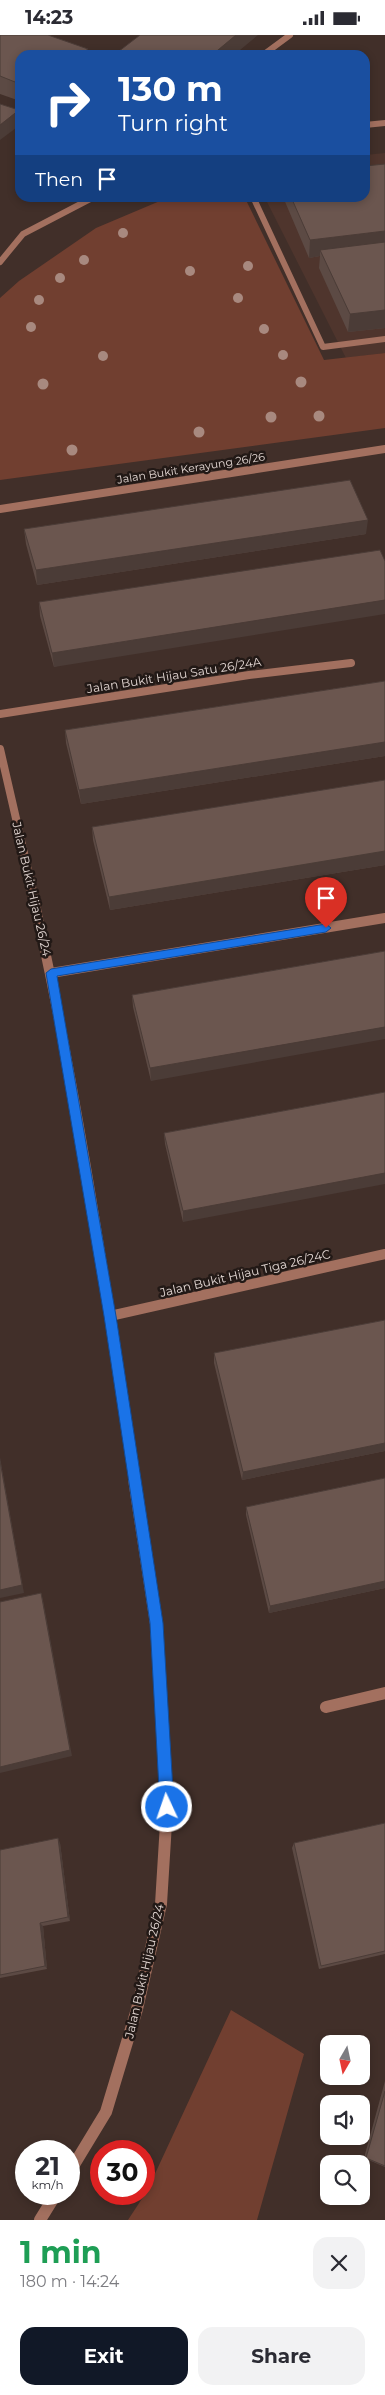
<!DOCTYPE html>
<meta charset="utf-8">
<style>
:root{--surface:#fff;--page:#f2f2f3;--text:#2b2b33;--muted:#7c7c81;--accent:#111827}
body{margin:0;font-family:Montserrat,sans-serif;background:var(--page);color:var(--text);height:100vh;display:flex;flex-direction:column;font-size:19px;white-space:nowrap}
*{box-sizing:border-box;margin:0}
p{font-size:16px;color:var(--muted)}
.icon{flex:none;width:28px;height:28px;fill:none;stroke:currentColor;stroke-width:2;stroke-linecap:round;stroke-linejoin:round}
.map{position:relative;height:2185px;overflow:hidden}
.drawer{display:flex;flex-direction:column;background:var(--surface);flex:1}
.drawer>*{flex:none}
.hud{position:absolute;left:15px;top:15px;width:355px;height:152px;border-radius:15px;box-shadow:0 2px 8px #0003;background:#1a4fa0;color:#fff;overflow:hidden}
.needle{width:32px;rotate:189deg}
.tools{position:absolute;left:320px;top:2000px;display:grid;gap:10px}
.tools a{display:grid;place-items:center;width:50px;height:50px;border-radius:10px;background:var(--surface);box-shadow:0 2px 8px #0003;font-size:25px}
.speed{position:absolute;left:15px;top:2105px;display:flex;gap:10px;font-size:25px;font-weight:700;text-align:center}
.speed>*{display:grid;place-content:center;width:65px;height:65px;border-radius:50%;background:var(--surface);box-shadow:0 2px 8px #0003;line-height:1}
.speed small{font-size:12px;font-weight:400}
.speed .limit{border:8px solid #d22;background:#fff;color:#111}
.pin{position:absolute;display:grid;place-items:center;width:42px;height:42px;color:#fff;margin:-51px -21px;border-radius:50% 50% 50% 0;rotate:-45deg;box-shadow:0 0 5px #0007}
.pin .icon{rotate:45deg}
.me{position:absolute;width:55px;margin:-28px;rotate:357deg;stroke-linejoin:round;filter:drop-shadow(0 0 4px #0008)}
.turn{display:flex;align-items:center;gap:18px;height:105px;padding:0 20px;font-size:22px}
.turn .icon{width:65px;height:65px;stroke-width:2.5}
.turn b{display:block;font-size:35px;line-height:42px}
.then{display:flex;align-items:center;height:48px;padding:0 20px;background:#0003;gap:10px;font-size:19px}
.round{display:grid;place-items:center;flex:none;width:52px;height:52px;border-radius:15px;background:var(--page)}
.head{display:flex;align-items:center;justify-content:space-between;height:85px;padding:0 20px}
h1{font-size:30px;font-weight:700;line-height:38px;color:#1e9e55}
.button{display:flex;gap:10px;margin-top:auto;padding:10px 20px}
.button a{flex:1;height:58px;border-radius:15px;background:var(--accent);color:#fff;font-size:20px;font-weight:700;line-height:58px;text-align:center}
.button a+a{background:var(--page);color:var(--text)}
.status{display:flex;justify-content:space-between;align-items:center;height:35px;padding:0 25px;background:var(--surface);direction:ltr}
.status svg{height:14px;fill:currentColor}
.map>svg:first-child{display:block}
.built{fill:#4f352d}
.green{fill:#713f30}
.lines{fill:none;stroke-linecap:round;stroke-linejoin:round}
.lane{stroke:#a3705f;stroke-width:6}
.street-far3{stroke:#a3705f;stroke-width:6}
.street-far2{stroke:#a3705f;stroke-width:8}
.street-far1{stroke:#a3705f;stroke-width:10}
.street{stroke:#a3705f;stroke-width:12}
.tree{fill:#a8897f}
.wall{fill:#5c4a44}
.shaded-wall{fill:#4b3c37}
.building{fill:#6b564f;stroke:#4b3c37}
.route{fill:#1a73e8;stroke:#114b97}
.labels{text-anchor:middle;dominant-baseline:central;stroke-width:5;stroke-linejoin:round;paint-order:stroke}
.far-street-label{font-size:11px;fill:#e3d7d3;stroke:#221916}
.street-label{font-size:12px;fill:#e3d7d3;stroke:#221916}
</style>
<div class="status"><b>14:23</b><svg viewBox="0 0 49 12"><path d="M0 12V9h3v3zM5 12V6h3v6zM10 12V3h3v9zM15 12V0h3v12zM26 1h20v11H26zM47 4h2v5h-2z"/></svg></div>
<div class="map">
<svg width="385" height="2185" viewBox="0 0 385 2185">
<rect width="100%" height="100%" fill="#412f29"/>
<path class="built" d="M385,118v200l-39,5 -81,-160 100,-1v-42z"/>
<path class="green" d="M167,163h78l79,162 61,-7v75l-385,52v-182l19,-17 77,-53z
M231,1975l73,44 -47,166h-129l19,-29z"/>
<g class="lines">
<path class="lane" d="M263,20l27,-20"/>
<path class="street-far3" d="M365,90l20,-2
M256,162l-2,2 69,148 62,-8
M0,227l23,-28 71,-37"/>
<path class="street-far2" d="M0,474l385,-60
M0,679l249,-39 102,-12
M0,714l32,139"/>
<path class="street-far1" d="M31,852c45,196 74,395 104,593
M51,938l334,-55
M110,1281l275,-62"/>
<path class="street" d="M326,1672l59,-14
M69,2138l37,-61 31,-103 24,-105 6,-97 -11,-183 -22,-145
M40,2185l16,-26"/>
</g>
<g class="tree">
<circle cx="123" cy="198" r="5"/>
<circle cx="84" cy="225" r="5"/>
<circle cx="248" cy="231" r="5"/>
<circle cx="190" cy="236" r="5"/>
<circle cx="60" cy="243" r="5"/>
<circle cx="238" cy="263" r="5"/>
<circle cx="39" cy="265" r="5"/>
<circle cx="31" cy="292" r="5"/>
<circle cx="264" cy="294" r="5"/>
<circle cx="283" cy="320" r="5"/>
<circle cx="103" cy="321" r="5"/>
<circle cx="301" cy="347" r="5.5"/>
<circle cx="43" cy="349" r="5.5"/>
<circle cx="319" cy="381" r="5.5"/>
<circle cx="271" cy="382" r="5.5"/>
<circle cx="199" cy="397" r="5.5"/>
<circle cx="72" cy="415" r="5.5"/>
</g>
<path class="wall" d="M0,0l20,20v46l-20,-7z
M385,129v164l-37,4 -29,-64 1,-12 -11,2 -26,-61h82z
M24,494l342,5 -329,51 -11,-41z
M385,526l-331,106 -14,-51 -1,-14z
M385,646v75l-304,48 -15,-61 -1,-13z
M385,745v85l-275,45 -17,-70 -1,-13z
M385,916l-234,130 -18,-74 -1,-12z
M385,1057l-202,130 -18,-78 -1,-11z
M385,1285v131l-143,29 -28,-117v-10z
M385,1443v110l-116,25 -23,-98v-8z
M385,1788v131l-66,15 -27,-121 2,-5z
M60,1808l10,78 -27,5 4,43 -47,9v-128z
M385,2046v86l-21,-9z"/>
<path class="shaded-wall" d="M236,0h22l-24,20h-22z
M88,14v6h-8z
M19,75l1,15 -20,15v-15z
M385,196v18l-65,1v6l-11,2 1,-18z
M385,275v18l-37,4 2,-18z
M368,485l-2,14 -329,51 -1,-15z
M385,565v14l-331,53 -2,-14z
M385,707v14l-304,48 -2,-14z
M385,816v14l-275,45 -1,-13z
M385,992v12l-234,42 -1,-13z
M385,1138v11l-202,38v-11z
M385,1408v8l-143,29 1,-8z
M0,1422l24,136 -24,5z
M385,1546v7l-116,25 1,-7z
M41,1558l2,7 29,156 -72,17v-6z
M58,1803l2,5 10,78 -2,-4z
M40,1888l3,3 4,43 -2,-3z"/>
<path class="building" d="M0,0h48l40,14 -8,6h-60v29l-20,-8z
M140,0h96l-24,20h-98z
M0,69l19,6 -19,15z
M385,129v67l-75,9 -19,-43h74v-31z
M385,207v68l-35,4 -30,-64z
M350,445l18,40 -332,50 -12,-41z
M380,515l5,11v39l-333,53 -13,-51z
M385,646v61l-306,48 -14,-60z
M385,745v71l-276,46 -17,-70z
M385,916v76l-235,41 -18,-73z
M385,1057v81l-202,38 -19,-78z
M385,1285v123l-142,29 -29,-119z
M0,1426l22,124 -22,5z
M385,1443v103l-115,25 -24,-99z
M41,1558l29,157 -70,17v-165z
M385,1788v128l-64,15 -27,-123z
M58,1803l10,79 -28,6 5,43 -45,9v-125z
M385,2056v75l-19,-8z"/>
<path class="route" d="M326,889l5,4 -5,4 -269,44 59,340 47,307 11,184 -2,5 -5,2 -5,-2 -2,-5 -10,-184 -46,-307 -58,-343 5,-4z"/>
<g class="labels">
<g class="far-street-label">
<text transform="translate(191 433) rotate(-9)">Jalan Bukit Kerayung 26/26</text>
</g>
<g class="street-label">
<text transform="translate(174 640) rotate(-9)">Jalan Bukit Hijau Satu 26/24A</text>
<text transform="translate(32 854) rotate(77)">Jalan Bukit Hijau 26/24</text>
<text transform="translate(245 1238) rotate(-13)">Jalan Bukit Hijau Tiga 26/24C</text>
<text transform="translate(144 1936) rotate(-77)">Jalan Bukit Hijau 26/24</text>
</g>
</g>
</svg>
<div class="tools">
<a><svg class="needle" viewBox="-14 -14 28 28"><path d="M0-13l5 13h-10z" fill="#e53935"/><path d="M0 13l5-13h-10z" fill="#7c7c81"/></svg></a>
<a><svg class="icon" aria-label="sound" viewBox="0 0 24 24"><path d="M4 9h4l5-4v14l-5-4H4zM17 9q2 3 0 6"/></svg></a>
<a><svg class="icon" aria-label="search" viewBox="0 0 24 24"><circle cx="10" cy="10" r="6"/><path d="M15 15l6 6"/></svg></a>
</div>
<div class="speed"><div>21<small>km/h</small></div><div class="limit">30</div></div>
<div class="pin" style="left:326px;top:893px;background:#d93025"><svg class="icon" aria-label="arrive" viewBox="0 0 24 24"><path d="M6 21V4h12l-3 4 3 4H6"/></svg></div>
<svg class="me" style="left:167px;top:1772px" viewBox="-20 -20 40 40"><circle r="17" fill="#1a73e8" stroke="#fff" stroke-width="3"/><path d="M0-11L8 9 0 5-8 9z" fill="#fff"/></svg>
<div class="hud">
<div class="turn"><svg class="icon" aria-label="right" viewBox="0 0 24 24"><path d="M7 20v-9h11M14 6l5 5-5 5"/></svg><div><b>130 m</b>Turn right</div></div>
<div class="then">Then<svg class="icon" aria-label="arrive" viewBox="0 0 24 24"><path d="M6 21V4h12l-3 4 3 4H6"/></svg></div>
</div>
</div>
<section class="drawer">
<div class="head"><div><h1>1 min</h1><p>180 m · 14:24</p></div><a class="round"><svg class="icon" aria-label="close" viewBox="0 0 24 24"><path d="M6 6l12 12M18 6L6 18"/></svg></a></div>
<div class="button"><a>Exit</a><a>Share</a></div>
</section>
